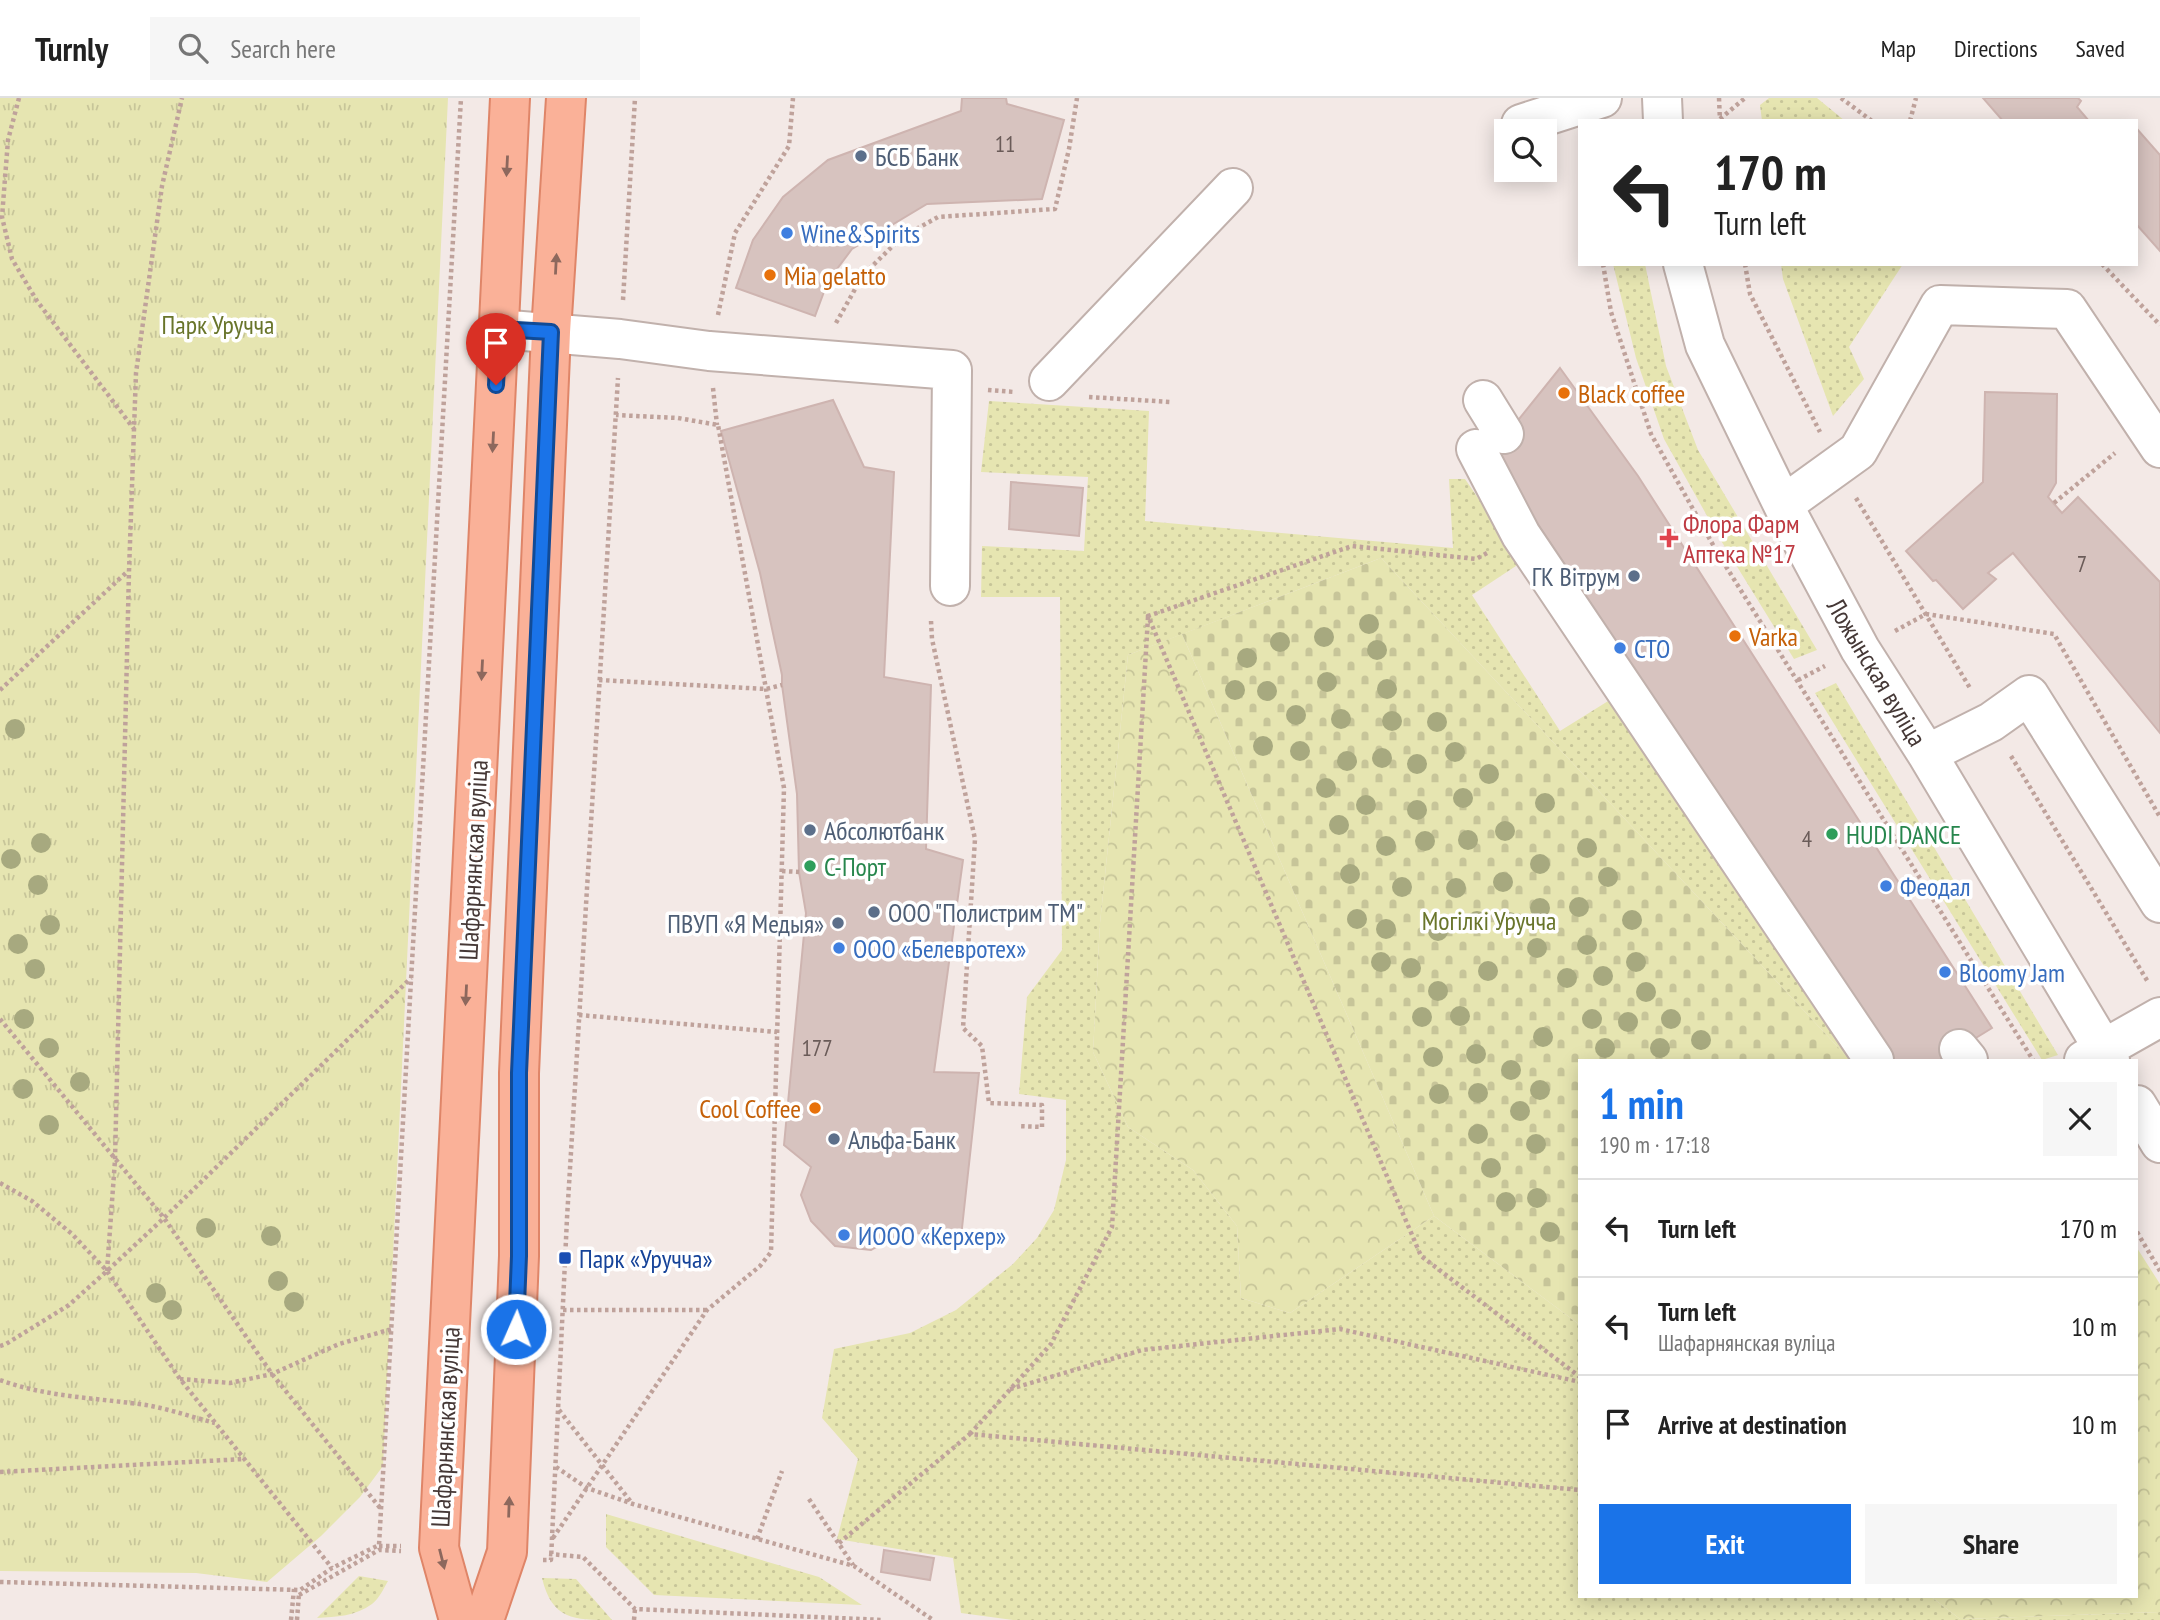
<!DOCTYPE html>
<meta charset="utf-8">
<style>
:root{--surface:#fff;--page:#f6f6f6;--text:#222;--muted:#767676;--line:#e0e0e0;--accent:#1a73e8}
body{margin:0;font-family:"PT Sans Narrow",sans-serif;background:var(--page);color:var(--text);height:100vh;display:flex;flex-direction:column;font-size:26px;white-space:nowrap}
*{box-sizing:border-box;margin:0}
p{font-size:23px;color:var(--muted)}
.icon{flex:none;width:38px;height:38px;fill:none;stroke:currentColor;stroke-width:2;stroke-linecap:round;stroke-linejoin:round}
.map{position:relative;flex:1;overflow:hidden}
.panel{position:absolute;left:1578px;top:961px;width:560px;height:539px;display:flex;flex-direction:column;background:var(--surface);border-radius:0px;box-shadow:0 4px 18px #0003}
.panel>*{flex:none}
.guide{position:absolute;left:1578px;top:21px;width:560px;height:147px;border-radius:0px;box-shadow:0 4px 18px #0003;background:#fff;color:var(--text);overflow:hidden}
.controls{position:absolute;left:1494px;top:21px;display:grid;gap:14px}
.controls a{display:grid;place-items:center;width:63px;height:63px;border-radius:0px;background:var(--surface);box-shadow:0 4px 18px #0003;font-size:35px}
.pin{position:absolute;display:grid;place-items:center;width:60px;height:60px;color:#fff;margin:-72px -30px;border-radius:50% 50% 50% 0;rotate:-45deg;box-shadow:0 0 7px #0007}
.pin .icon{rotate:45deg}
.me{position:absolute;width:77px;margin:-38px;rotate:2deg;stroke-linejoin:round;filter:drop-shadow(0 0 5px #0008)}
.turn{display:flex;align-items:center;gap:24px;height:147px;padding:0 21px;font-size:32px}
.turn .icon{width:91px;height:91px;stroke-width:2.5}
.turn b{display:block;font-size:49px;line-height:60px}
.round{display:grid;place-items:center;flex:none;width:74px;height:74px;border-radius:0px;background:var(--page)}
.head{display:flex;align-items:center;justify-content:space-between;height:119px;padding:0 21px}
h1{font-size:42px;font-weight:800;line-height:52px;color:var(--accent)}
.cta{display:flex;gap:14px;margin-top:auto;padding:14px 21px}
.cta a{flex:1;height:80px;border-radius:0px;background:var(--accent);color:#fff;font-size:28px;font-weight:800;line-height:80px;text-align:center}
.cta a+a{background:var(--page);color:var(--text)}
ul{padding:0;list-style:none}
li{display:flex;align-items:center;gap:21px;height:98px;padding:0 21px;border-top:2px solid var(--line)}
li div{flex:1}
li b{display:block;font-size:26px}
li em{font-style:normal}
header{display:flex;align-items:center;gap:42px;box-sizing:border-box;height:98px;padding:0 35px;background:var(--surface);border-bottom:2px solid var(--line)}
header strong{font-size:33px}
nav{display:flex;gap:38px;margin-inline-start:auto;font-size:24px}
.search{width:490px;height:63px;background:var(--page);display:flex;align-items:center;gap:18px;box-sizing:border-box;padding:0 24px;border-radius:0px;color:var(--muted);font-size:26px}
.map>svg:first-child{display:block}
.grass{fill:url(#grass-dots)}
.forest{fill:url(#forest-crowns)}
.cemetery{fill:url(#cemetery-stones)}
.park{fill:url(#park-tufts)}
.building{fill:#d7c3bf;stroke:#ceb4b0;stroke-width:2}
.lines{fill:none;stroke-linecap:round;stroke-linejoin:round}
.minor-casing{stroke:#c1b1ac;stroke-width:42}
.major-casing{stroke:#df8568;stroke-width:42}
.path{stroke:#bfa29b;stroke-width:4.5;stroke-dasharray:3.5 3.5;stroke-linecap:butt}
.minor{stroke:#fff;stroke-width:38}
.major{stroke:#fab198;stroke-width:38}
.tree{fill:#a7a97f}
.oneway{fill:#8d685d}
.route-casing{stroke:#114b97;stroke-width:18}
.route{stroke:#1a73e8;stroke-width:12}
.service-dot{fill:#5c6f8a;stroke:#fff;stroke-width:2.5}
.shop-dot{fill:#3f7fe0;stroke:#fff;stroke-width:2.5}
.food-dot{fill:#e8710a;stroke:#fff;stroke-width:2.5}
.health-dot{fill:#e0444e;stroke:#fff;stroke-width:2.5}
.leisure-dot{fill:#2e9e5b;stroke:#fff;stroke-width:2.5}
.transit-dot{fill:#1a4fb4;stroke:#fff;stroke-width:2.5}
.labels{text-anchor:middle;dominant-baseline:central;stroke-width:7;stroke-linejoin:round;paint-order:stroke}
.number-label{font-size:23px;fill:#6a5b58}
.service-label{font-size:26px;fill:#4e5e75;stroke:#fff;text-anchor:start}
.shop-label{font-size:26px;fill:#366cbe;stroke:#fff;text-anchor:start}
.food-label{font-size:26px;fill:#c56008;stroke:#fff;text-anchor:start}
.park-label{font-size:26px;fill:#69752b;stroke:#fff}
.health-label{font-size:26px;fill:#be3a42;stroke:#fff;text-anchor:start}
.street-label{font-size:26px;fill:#453836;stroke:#fff}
.leisure-label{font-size:26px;fill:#27864d;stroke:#fff;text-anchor:start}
.transit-label{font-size:26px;fill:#164399;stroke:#fff;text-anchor:start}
</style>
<header>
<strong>Turnly</strong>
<div class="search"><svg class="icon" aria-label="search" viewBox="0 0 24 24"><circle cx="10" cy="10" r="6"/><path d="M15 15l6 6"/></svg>Search here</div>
<nav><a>Map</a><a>Directions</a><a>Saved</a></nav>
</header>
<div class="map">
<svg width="2160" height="1522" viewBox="0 0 2160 1522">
<defs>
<pattern id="grass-dots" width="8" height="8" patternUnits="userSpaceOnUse" patternTransform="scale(1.75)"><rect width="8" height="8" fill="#e6e5b1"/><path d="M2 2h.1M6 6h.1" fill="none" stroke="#c7c599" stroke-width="1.8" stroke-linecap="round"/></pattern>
<pattern id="forest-crowns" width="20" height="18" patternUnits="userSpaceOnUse" patternTransform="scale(1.75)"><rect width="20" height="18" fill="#e6e5b1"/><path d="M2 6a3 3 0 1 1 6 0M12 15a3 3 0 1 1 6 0" fill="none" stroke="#c7c599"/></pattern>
<pattern id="cemetery-stones" width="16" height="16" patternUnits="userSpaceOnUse" patternTransform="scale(1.75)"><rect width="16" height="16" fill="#e6e5b1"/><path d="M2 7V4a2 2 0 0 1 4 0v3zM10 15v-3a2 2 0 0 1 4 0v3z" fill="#c7c599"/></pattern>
<pattern id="park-tufts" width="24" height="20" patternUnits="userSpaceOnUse" patternTransform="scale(1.75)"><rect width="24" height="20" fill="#e6e5b1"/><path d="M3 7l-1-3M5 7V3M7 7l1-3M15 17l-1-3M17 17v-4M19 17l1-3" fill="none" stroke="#c7c599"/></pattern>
</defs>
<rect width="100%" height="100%" fill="#f3e9e6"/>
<path class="grass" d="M1769,0h48l28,23h-83l-2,-16z
M1613,166h32l21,102 32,84 119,200 -23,9 -74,-120 -56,-100 -28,-81z
M1781,166h122l-54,83 15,32 -31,37 -50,-137z
M989,303l160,10 -4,110 308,27 -4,-69h16l57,83 -50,33 88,136 53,-33 248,362h-11l-469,-502 -253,97 -28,268 -7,129 35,75 65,43 44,56 4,72 49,15 144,-97 146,109v271h350l30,23 200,-7v8h-1147l-52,-7 -8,-55 -116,-19 21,-80 -36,-41 12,-69 76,-16 46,-23 57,-46 24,-26 17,-28 12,-50v-60l-47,-6 8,-97 35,-47 -2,-353h-79l1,-51 102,5 4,-74 -107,-5z
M1836,585l222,372 -16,5 -227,-367z
M606,1416l213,63 43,28 -208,-10 -48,-48z
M359,1478l29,5c-4,7 -9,18 -16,23 -16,12 -36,13 -55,14z
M542,1480l34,1 36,41c-38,0 -60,0 -70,-42z"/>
<path class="forest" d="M1182,536l252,582 -144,97 -49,-15 -4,-72 -44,-56 -65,-43 -35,-75 7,-129 28,-268z
M2137,1150l23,36v328l-200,7 -30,-23h207z"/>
<path class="cemetery" d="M1381,460l469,502h-270v265l-146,-109 -252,-582z"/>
<path class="park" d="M0,0h448l-65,1368 -23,31 -39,39 -54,46 -71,-9 -196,-2z"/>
<path class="building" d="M962,0h44l1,6 57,16 -22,79 -115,5 -75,45 -24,32 -13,35 -79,-28 17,-48 30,-43 45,-37 133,-49z
M1983,0h95l3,3 -4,6 12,14h-86z
M2137,31l23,26v96l-23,-26z
M1560,270l78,108 354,552 -52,32h-51l-288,-441 -110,-165z
M1985,294l72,2 -1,89 -8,14 14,16 16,-16 82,85v151l-147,-180 -25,20 8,6 -33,30 -27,-29 -3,1 -27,-30 77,-69z
M833,302l31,67 30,5 -10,205 47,8 -5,164 37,11 -29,212 45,1 -18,164 -58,-5 -32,18 -36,-4 -24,-25 -10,-26 10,-28 -27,-22 22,-232 -7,-41 -2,-78 -15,-109v-10l-22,-102 -39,-142z
M1011,384l72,6 -4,48 -70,-7z
M884,1452l50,8 -4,22 -49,-8z"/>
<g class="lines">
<g class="minor-casing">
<path id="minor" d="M1662,0l1,23
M1521,26l81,-26
M1683,166l22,81 78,160 77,144 67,105 183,306
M499,231l121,10 89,12 243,19 -2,216
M1049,283l184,-193
M1483,302l21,34
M1476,351l45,86 353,525
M1783,407l75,-54 82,-146 127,4 93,139
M1927,656l64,-32 38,-27 131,208
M1959,951l9,11
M2084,962l76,-43
M2137,1007l23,38"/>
</g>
<g class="major-casing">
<path id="major" d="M459,1522l-20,-72 71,-1450
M484,1522l23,-68 12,-296v-183l32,-741 15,-234"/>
</g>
<path class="path" d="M19,0l-11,42 -6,77 10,42 25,42 97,128
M1719,0l1,23
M1841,0l31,23
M1720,21l25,-21
M1910,23l6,-23
M1603,166l8,48 40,122 66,118 316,508
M1745,166l5,30 70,138
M2102,166l58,61
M623,202l12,-202
M718,217l17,-82 54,-87 4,-48
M836,225l27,-48 39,-38 36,-20 117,-8 14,-60 8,-51
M713,290l4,37
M988,292l26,2
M1089,299l82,5
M1856,400l114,190
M2054,405l61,-50
M1487,455l-11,6 -124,-13 -204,70 273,640 159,121
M931,523l1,18 43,200 -12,189 19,18 7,57 53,2v22l-24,-1
M1895,533l31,-17 128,20 106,183
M599,582l167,9 16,-4
M1798,582l27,-14
M0,592l128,-119
M2011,658l137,226
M782,773l17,1
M579,917l198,17
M0,921l164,199 108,156 109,135
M0,1085l32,18 40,33 35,37 73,108 152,189
M2137,1134l23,39
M107,1173l8,-111 14,-589 7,-198 26,-187 20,-88
M563,1212h144
M0,1248l6,-2 63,-39 38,-34 57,-53 247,-240
M180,1281l50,4 42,-9 67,-30 53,-15
M0,1282c46,17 97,18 146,25 23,4 46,12 69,18
M1010,1291l132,-39 198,-21 240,53
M559,1312l72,92
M970,1336l81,-90 61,-117 36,-610
M556,1369l31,21 46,16 221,62 79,54
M0,1374l244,-13
M809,1401l44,66
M553,1440l154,-228 53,-44 11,-14 13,-464 -66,-363 -40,-7 -62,-3
M757,1441l25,-68
M839,1445l131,-109 610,56
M379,1448h22
M549,1456l34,3 52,52 248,11
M543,1462h8l1,-22 15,-320 51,-840
M0,1484l300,8 32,-22 47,-23 82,-1447
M299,1497l80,-45 22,1
M291,1522l3,-31
M297,1522l2,-27
M634,1522l1,-11"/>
<use href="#minor" class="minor"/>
<use href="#major" class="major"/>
</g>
<g class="tree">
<circle cx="1369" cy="526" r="10"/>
<circle cx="1324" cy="539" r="10"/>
<circle cx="1280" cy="544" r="10"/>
<circle cx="1377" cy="552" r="10"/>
<circle cx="1247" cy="560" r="10"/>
<circle cx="1327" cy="584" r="10"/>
<circle cx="1387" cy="591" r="10"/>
<circle cx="1235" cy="592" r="10"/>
<circle cx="1267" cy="593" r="10"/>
<circle cx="1296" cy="617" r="10"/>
<circle cx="1341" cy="621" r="10"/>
<circle cx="1392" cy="623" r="10"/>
<circle cx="1437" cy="624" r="10"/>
<circle cx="15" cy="631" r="10"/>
<circle cx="1263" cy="648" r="10"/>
<circle cx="1300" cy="653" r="10"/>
<circle cx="1455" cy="654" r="10"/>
<circle cx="1382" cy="660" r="10"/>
<circle cx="1347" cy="663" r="10"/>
<circle cx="1417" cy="666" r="10"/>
<circle cx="1489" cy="676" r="10"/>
<circle cx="1326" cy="690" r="10"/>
<circle cx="1463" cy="700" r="10"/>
<circle cx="1545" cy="705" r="10"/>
<circle cx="1366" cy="707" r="10"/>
<circle cx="1417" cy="712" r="10"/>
<circle cx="1339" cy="727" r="10"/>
<circle cx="1505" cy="733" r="10"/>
<circle cx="1468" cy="742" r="10"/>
<circle cx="1425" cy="743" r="10"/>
<circle cx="41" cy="745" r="10"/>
<circle cx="1386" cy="748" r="10"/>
<circle cx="1587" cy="750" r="10"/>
<circle cx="11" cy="761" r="10"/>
<circle cx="1540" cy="766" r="10"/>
<circle cx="1350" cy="776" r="10"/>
<circle cx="1608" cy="779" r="10"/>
<circle cx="1503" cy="784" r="10"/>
<circle cx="38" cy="787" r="10"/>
<circle cx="1402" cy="789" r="10"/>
<circle cx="1456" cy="790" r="10"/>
<circle cx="1579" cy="809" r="10"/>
<circle cx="1540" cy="810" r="10"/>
<circle cx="1357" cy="821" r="10"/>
<circle cx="1632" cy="822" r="10"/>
<circle cx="1477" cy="823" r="10"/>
<circle cx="1509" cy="824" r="10"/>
<circle cx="50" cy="827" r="10"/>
<circle cx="1386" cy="831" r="10"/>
<circle cx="1438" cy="833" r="10"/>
<circle cx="18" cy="846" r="10"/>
<circle cx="1587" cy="847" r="10"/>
<circle cx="1537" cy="850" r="10"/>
<circle cx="1381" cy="864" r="10"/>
<circle cx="1636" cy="864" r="10"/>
<circle cx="1411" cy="870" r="10"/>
<circle cx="35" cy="871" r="10"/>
<circle cx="1488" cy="873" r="10"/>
<circle cx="1603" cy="878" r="10"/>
<circle cx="1567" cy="880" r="10"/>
<circle cx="1438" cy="893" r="10"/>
<circle cx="1646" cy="894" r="10"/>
<circle cx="1460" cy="918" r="10"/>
<circle cx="1422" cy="919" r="10"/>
<circle cx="24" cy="921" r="10"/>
<circle cx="1592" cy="921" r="10"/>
<circle cx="1671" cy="921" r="10"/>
<circle cx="1628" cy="924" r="10"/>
<circle cx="1543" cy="939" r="10"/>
<circle cx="1701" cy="942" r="10"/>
<circle cx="49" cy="950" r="10"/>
<circle cx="1605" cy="950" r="10"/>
<circle cx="1660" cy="950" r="10"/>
<circle cx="1476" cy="956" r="10"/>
<circle cx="1433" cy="959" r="10"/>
<circle cx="1511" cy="972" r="10"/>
<circle cx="80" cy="984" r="10"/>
<circle cx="23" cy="991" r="10"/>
<circle cx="1540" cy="992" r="10"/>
<circle cx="1478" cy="995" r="10"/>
<circle cx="1439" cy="996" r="10"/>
<circle cx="1520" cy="1013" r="10"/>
<circle cx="49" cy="1027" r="10"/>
<circle cx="1478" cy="1036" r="10"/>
<circle cx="1536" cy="1046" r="10"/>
<circle cx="1491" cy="1070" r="10"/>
<circle cx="1537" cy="1100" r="10"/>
<circle cx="1506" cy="1104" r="10"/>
<circle cx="206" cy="1130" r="10"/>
<circle cx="1550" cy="1134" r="10"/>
<circle cx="271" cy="1138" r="10"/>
<circle cx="278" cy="1183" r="10"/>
<circle cx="156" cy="1195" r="10"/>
<circle cx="294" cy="1204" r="10"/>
<circle cx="172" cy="1212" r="10"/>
</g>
<defs><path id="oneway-solid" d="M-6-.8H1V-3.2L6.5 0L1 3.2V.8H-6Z" transform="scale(1.75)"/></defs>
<g class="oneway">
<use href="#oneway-solid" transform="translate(507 68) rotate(93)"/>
<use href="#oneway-solid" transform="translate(556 166) rotate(-87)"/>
<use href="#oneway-solid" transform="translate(493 344) rotate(93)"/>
<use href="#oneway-solid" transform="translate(482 572) rotate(93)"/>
<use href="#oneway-solid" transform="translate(466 897) rotate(93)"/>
<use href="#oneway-solid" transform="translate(509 1409) rotate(-88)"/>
<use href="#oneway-solid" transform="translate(442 1461) rotate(76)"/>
</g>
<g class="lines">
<g class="route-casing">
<path id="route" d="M496,287l3,-56 52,3 -32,741v183l-3,73"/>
</g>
<use href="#route" class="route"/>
</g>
<g class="service-dot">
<circle cx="861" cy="58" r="7"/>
<circle cx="1634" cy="478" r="7"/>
<circle cx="810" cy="732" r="7"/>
<circle cx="874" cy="814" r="7"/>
<circle cx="838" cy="825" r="7"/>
<circle cx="834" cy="1041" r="7"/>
</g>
<g class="shop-dot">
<circle cx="787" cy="135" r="7"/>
<circle cx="1620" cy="550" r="7"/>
<circle cx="1886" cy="788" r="7"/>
<circle cx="839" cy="850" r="7"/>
<circle cx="1945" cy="874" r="7"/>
<circle cx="844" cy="1137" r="7"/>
</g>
<g class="food-dot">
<circle cx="770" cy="177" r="7"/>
<circle cx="1564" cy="295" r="7"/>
<circle cx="1735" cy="538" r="7"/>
<circle cx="815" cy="1010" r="7"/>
</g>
<path class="health-dot" d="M1665.5 429.5h7v7h7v7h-7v7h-7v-7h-7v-7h7z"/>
<g class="leisure-dot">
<circle cx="1832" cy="736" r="7"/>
<circle cx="810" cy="768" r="7"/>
</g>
<rect class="transit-dot" x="558" y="1153" width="14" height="14" rx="3.5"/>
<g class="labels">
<g class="number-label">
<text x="1005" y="45">11</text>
<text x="2082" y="465">7</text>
<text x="1807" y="740">4</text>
<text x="817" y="949">177</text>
</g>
<g class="service-label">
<text x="875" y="58">БСБ Банк</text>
<text x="1620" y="478" text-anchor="end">ГК Вітрум</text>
<text x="824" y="732">Абсолютбанк</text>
<text x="888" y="814">ООО "Полистрим ТМ"</text>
<text x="824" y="825" text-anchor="end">ПВУП «Я Медыя»</text>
<text x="848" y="1041">Альфа-Банк</text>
</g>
<g class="shop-label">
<text x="801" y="135">Wine&amp;Spirits</text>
<text x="1634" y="550">СТО</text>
<text x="1900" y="788">Феодал</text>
<text x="853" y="850">ООО «Белевротех»</text>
<text x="1959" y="874">Bloomy Jam</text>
<text x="858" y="1137">ИООО «Керхер»</text>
</g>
<g class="food-label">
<text x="784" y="177">Mia gelatto</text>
<text x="1578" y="295">Black coffee</text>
<text x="1749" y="538">Varka</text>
<text x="801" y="1010" text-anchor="end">Cool Coffee</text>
</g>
<g class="park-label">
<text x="218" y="226">Парк Уручча</text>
<text x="1489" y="822">Могілкі Уручча</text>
</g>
<g class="health-label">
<text x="1683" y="425">Флора Фарм<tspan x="1683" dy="30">Аптека №17</tspan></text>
</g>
<g class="street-label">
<text transform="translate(1877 574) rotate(59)">Ложынская вуліца</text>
<text transform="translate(473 762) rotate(-87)">Шафарнянская вуліца</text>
<text transform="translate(445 1329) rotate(-87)">Шафарнянская вуліца</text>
</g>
<g class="leisure-label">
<text x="1846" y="736">HUDI DANCE</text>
<text x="824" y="768">С-Порт</text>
</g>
<g class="transit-label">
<text x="579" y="1160">Парк «Уручча»</text>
</g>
</g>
</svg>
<div class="controls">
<a><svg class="icon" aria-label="search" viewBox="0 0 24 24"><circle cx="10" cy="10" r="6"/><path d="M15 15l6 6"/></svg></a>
</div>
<div class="pin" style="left:496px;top:287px;background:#d93025"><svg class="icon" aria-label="arrive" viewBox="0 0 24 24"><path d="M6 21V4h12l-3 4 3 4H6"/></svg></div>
<svg class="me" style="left:516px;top:1231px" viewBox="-20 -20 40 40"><circle r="17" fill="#1a73e8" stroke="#fff" stroke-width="3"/><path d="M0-11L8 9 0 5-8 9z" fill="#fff"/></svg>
<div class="guide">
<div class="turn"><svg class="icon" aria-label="left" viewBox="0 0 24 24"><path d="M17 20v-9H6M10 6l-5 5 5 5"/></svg><div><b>170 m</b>Turn left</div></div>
</div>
<section class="panel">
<div class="head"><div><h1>1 min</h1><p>190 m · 17:18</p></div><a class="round"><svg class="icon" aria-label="close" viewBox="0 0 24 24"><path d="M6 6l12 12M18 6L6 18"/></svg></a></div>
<ul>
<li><svg class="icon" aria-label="left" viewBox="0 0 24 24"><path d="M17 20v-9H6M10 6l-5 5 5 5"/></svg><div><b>Turn left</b></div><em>170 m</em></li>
<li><svg class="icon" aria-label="left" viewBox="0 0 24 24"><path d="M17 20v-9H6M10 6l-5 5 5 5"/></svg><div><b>Turn left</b><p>Шафарнянская вуліца</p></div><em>10 m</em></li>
<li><svg class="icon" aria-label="arrive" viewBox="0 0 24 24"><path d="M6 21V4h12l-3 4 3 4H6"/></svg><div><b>Arrive at destination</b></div><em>10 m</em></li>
</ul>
<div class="cta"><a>Exit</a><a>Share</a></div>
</section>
</div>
